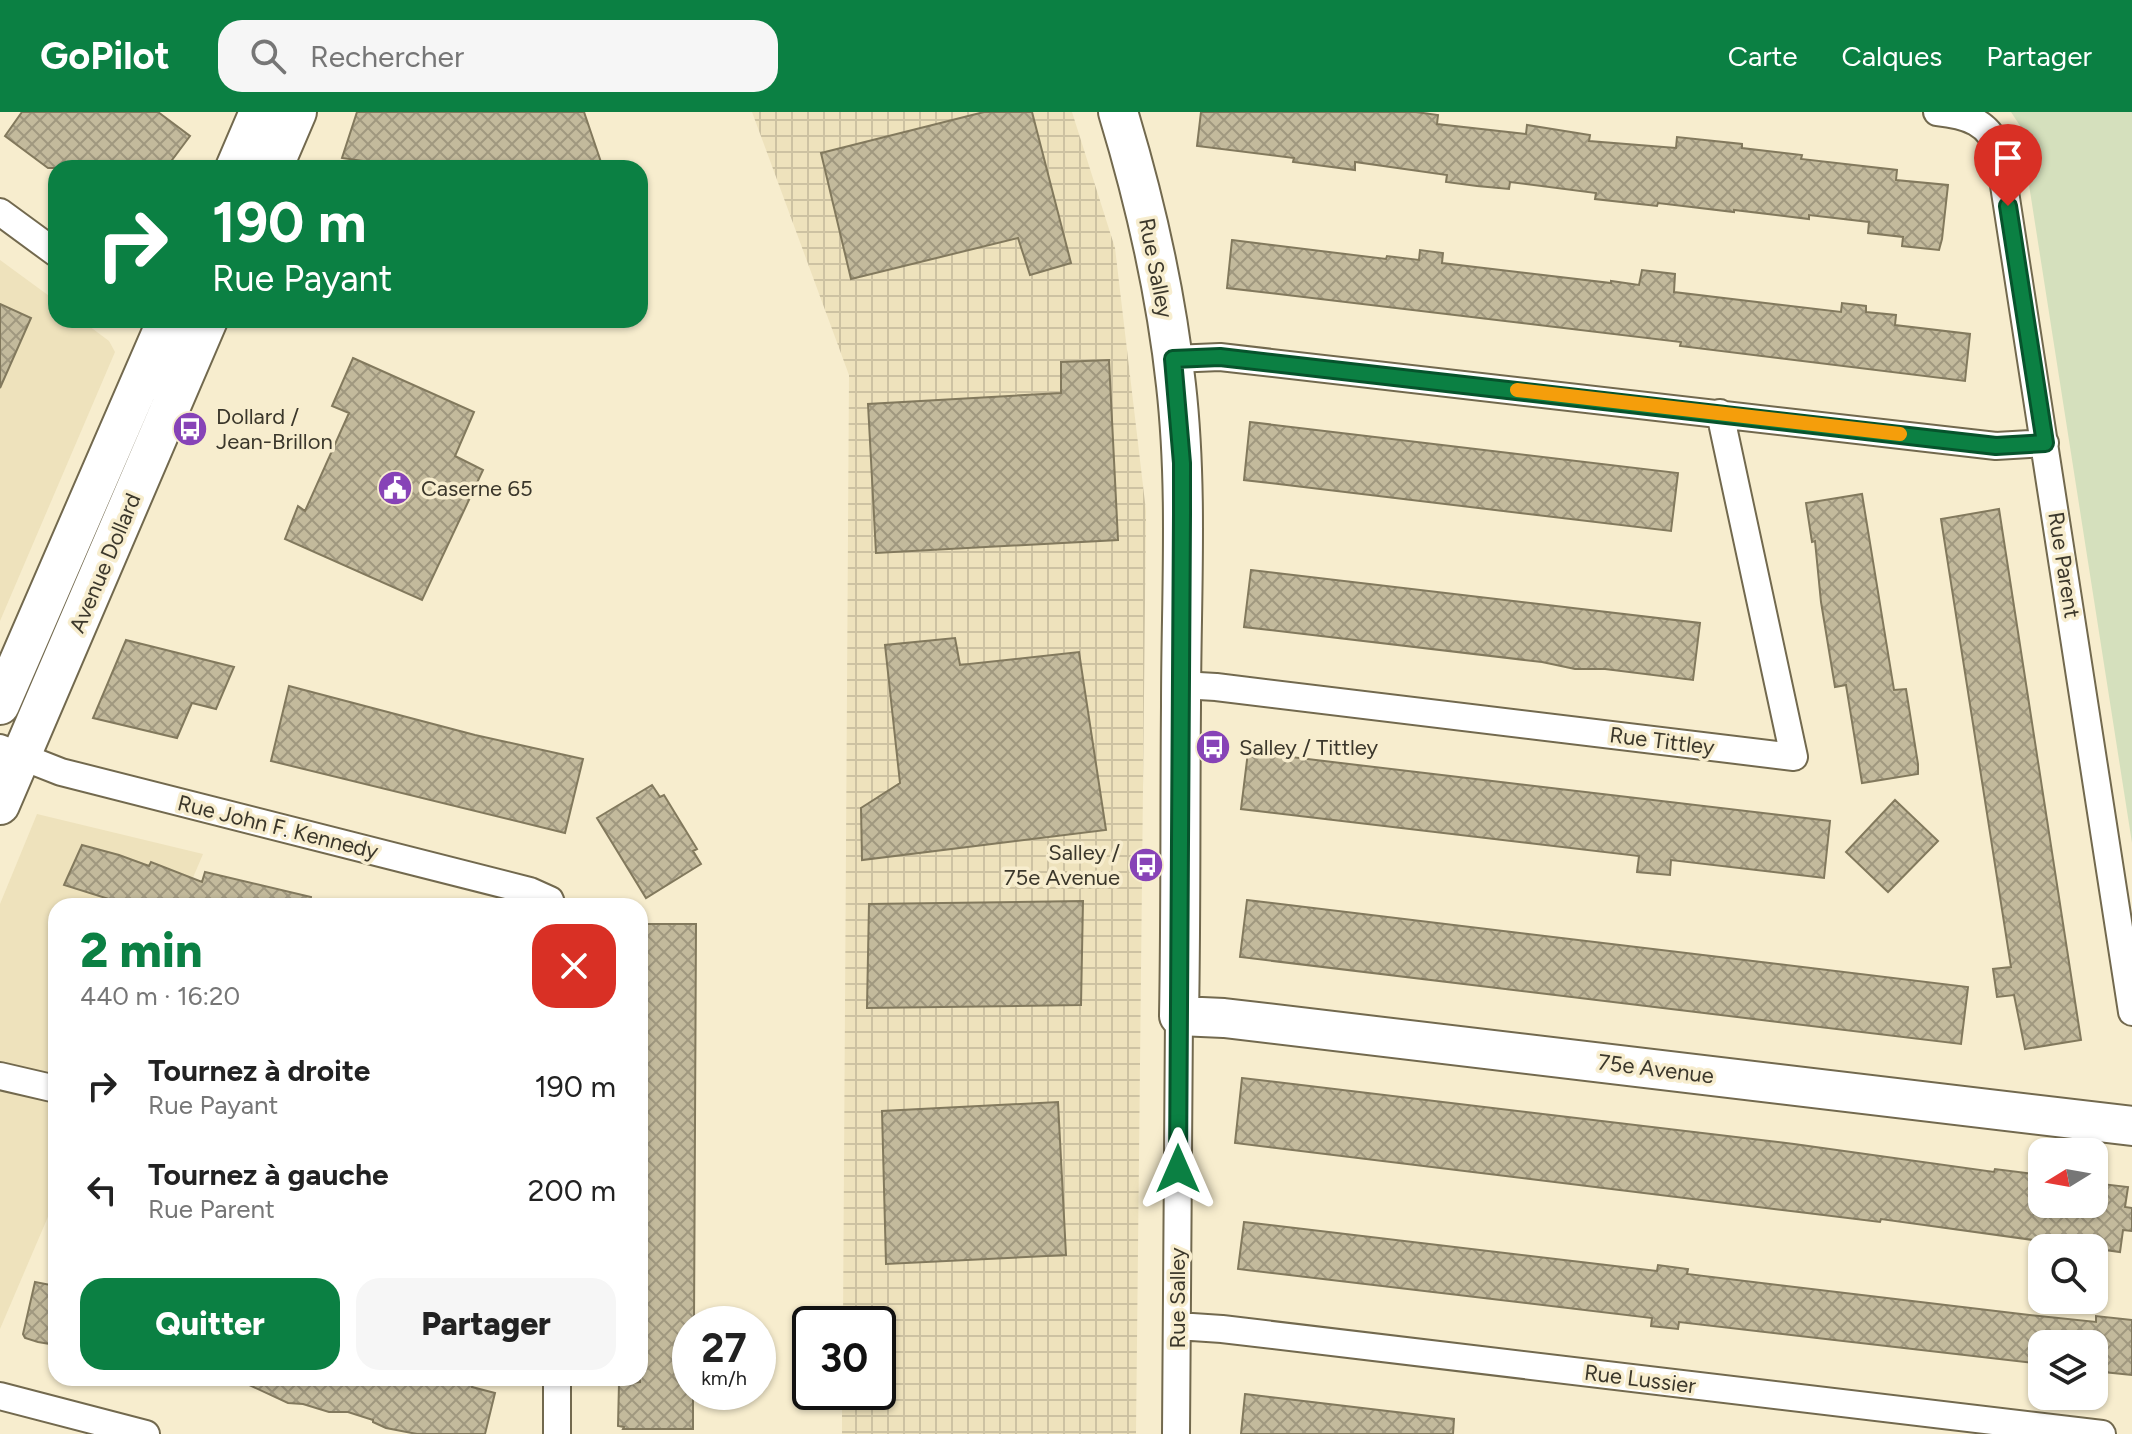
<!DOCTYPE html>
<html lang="fr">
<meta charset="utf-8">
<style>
:root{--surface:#fff;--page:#f6f6f6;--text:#222;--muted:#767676;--accent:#0b8043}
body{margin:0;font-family:Figtree,sans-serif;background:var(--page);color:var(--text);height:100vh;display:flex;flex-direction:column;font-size:30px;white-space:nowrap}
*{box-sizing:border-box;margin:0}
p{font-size:26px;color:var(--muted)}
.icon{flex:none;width:44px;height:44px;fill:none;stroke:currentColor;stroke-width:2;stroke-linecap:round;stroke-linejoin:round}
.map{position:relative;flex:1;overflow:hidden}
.drawer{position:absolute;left:48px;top:786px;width:600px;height:488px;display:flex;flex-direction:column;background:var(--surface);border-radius:24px;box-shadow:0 2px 6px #0004}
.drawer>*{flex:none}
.hud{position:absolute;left:48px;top:48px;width:600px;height:168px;border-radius:24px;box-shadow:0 2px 6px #0004;background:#0b8043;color:#fff;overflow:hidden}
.needle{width:52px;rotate:259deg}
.tools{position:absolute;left:2028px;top:1026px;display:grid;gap:16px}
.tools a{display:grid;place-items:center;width:80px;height:80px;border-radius:16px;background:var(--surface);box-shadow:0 2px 6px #0004;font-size:40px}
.speed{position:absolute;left:672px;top:1194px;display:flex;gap:16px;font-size:40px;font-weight:700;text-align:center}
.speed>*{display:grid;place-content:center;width:104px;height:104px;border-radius:50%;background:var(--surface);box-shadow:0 2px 6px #0004;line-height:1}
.speed small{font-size:20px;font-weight:400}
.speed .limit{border:4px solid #111;border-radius:12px;background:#fff;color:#111}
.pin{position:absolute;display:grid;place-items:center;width:68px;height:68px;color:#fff;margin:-82px -34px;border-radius:50% 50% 50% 0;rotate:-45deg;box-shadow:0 0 8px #0007}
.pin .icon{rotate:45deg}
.me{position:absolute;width:88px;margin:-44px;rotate:0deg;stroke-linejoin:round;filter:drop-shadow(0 0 6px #0008)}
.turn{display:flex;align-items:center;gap:28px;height:168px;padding:0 32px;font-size:36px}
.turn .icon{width:104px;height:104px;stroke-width:2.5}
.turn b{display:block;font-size:56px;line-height:68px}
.round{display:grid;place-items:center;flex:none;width:84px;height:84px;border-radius:24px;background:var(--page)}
.head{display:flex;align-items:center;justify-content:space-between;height:136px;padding:0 32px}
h1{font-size:48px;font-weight:800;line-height:60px;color:var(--accent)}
.primary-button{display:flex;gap:16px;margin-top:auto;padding:16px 32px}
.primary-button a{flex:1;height:92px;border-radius:24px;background:var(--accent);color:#fff;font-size:32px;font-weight:800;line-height:92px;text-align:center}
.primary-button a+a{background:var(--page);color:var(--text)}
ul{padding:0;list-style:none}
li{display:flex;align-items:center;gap:24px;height:104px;padding:0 32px}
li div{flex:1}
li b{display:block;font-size:30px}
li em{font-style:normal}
header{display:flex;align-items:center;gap:48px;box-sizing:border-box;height:112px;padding:0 40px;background:var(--accent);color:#fff}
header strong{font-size:38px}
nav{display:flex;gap:44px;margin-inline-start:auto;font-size:28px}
.search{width:560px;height:72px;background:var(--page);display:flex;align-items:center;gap:20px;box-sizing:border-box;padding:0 28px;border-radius:24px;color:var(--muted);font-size:30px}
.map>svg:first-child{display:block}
.built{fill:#eee2bc}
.industrial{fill:url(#industrial-grid)}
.park{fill:#d5e0bd}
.building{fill:url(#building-cross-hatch);stroke:#82795d;stroke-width:2}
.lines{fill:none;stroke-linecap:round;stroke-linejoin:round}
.street-casing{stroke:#72694e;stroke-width:30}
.secondary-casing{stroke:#72694e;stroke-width:42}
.street{stroke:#fff;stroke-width:26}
.secondary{stroke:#fff;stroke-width:38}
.route-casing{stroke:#07532c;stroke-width:20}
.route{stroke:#0b8043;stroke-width:14}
.slow{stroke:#f59e0b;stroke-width:14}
.labels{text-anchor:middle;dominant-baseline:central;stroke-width:7;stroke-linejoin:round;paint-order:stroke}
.street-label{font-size:22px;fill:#3b372b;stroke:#f7edce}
.poi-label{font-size:22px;fill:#3b372b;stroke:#f7edce;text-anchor:start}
</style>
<header>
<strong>GoPilot</strong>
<div class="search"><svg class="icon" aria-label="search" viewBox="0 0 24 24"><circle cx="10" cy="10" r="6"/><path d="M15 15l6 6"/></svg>Rechercher</div>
<nav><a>Carte</a><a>Calques</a><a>Partager</a></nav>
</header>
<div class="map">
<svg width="2132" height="1322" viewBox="0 0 2132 1322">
<defs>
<pattern id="industrial-grid" width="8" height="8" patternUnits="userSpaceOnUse" patternTransform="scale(2)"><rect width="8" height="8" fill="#eee2bc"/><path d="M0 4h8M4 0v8" fill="none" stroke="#cdc2a2"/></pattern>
<pattern id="building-cross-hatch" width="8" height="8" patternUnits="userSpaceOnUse" patternTransform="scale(2)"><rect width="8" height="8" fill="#c3ba9c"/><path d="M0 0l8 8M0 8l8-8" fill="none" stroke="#a0987f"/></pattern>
</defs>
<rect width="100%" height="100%" fill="#f7edce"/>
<path class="built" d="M0,148l56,41v19h25l28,21 6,11 -115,269z
M37,702l166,40 -22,52h-125v292l-56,131v-425z"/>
<path class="industrial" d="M752,0h320l43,136 31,263 -10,923h-294v-42h36v-68h-35l6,-949z"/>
<path class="park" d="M2011,0h121v731l-105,-671 9,-8 -10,-29z"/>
<path class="building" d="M22,0h136l32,24 -24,32h-118l-43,-32z
M357,0h227l19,56h-191l-70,-10z
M984,0h48l39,151 -41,12 -12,-37 -167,41 -30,-126z
M1201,0h215l22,3 -1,9 89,10 1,-9 63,10 -1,6 87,7 1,-11 65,7v4l60,7 -1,4 96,11 -1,10 52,5 -6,54 -3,11 -37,-4 1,-9 -35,-4 1,-11 -60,-7v4l-75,-9v2l-76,-9 -1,3 -62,-7 1,-6 -86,-11 -1,7 -32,-3 -31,-4 1,-7 -92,-13v8l-62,-8 1,-4 -97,-12z
M1232,128l154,19 1,-3 32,4 1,-10 23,3 -1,10 169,20v-2l28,4 3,-15 33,4 -1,18 167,20 1,-9 24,3v6l30,3 -1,10 75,9 -5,47 -285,-35 1,-4 -454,-54z
M0,192l31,14 -31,70z
M353,246l121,54 -19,44 28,14 -61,130 -137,-61 13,-33 7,5 44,-98 -17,-7z
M1109,248l9,180 -242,13 -8,-149 193,-11v-31z
M1250,310l428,51 -7,58 -427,-51z
M1862,382l32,196 12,-1 12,75v10l-56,9 -16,-98 -11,2 -14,-85 -6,-61 -3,1 -6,-39z
M1999,397l82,531 -56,9 -11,-54 -17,2 -4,-28 18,-2 -70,-448z
M1251,458l449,53 -7,57 -88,-11h-30l-33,-7 -298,-35z
M955,526l5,27 119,-13 27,178 -244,30 -1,-52 39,-25 -15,-138z
M126,528l108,27 -18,42 -24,-6 -15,35 -84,-20z
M289,574l186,49 108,24 -18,74 -294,-72z
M1248,640l582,69 -6,57 -153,-18 -1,15 -33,-3 2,-16 -398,-47z
M652,673l8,12 4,-2 33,54 -4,2 8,13 -55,34 -49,-80z
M1895,688l43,41 -50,51 -42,-40z
M82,733l37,10 30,11 2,-4 51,20 3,-10 106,25 -1,9h-179l-67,-21z
M1247,788l721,87 -7,57 -721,-87z
M1083,789l-2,104 -214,3 2,-104z
M640,812h56l-2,400h-4v68h3v37h-70l1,-2 -6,-1 1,-42 21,-2z
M1242,966l552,66 200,28 1,-3 47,6v29h52v-21l34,4 -3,20 7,1v23l-9,-1 -3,22 -239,-33 -1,3 -81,-10 -564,-69z
M1058,990l8,153 -180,9 -4,-153z
M1244,1110l413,49 1,-6 30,4 -1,5 334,40 75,8v-6l36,4v55l-38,-4v-27h-52v20l-363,-42 -1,7 -27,-3 1,-8 -414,-49z
M35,1170l21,4v59l-18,-3 -13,-4 -2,-4z
M234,1266h240l-2,9 23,6 -10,41h-68l-31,-6 -13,-6v-2l-25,-8h-19l-26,-8 -15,-1z
M1245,1282l209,25 -1,15h-212z"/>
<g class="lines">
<g class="street-casing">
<path id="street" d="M1937,0c29,3 54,10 62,41l133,859
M0,100l56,41
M1173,247l47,-2 776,89 49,-3
M1181,573l35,2 578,70 -74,-344
M0,636l61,24 469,119 20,9 2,6
M0,964l56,13
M1177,1214l45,3 880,105
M0,1284l146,38
M557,1322v-56
M1176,1322l3,-418"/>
</g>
<g class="secondary-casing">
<path id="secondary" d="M1118,0c27,89 48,181 58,273 12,106 5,214 5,321 -1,103 0,207 -2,310l45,2 908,108
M235,56l24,-56
M273,56l24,-56
M0,593l167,-385
M0,693l208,-485"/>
</g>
<use href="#street" class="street"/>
<use href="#secondary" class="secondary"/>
</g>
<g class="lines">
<g class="route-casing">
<path id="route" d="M1178,1057l4,-655v-51l-9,-104 47,-2 776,89 49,-3 -37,-237"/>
</g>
<use href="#route" class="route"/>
<path class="slow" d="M1517,278l383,44"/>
</g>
<defs>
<g id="bus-disc" transform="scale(1.8)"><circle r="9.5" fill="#8743b7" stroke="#f7edce"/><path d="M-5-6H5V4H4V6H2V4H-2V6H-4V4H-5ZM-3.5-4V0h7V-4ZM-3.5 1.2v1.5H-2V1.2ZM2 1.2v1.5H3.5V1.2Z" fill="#fff"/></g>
<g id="civic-disc" transform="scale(1.8)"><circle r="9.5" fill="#8743b7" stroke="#f7edce"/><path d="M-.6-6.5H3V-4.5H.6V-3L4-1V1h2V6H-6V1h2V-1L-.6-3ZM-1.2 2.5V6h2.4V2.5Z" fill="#fff"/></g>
</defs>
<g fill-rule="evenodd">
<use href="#bus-disc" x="190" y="317"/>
<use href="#civic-disc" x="395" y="376"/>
<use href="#bus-disc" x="1213" y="635"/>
<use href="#bus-disc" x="1146" y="753"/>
</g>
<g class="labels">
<g class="street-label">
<text transform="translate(1156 156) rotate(79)">Rue Salley</text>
<text transform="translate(105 451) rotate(-67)">Avenue Dollard</text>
<text transform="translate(2064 453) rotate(81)">Rue Parent</text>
<text transform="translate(1662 629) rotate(7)">Rue Tittley</text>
<text transform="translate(278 715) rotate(14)">Rue John F. Kennedy</text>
<text transform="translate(1656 957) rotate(7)">75e Avenue</text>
<text transform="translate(1177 1186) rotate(-90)">Rue Salley</text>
<text transform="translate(1640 1267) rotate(7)">Rue Lussier</text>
</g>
<g class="poi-label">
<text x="216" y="304">Dollard /<tspan x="216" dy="25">Jean-Brillon</tspan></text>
<text x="421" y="376">Caserne 65</text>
<text x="1239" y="635">Salley / Tittley</text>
<text x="1120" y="740" text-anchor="end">Salley /<tspan x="1120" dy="25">75e Avenue</tspan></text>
</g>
</g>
</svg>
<div class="tools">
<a><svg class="needle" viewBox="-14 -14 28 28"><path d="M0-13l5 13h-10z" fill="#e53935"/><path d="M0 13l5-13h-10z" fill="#767676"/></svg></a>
<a><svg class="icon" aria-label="search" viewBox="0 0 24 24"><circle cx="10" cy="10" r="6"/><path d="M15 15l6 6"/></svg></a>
<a><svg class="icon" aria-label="layers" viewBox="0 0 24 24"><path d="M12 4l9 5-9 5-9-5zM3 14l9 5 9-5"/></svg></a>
</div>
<div class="speed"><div>27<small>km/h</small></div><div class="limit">30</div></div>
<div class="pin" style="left:2008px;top:94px;background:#d93025"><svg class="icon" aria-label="arrive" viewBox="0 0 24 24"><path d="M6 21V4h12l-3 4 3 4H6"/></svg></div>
<svg class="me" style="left:1178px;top:1057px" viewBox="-20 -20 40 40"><path d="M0-17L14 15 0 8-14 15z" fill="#0b8043" stroke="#fff" stroke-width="4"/></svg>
<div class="hud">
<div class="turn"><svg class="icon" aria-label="right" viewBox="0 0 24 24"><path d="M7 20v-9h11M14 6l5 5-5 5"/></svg><div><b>190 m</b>Rue Payant</div></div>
</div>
<section class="drawer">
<div class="head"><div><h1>2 min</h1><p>440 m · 16:20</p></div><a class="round" style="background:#d93025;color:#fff"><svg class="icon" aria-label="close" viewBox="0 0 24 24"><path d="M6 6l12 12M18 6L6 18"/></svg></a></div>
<ul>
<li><svg class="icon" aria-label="right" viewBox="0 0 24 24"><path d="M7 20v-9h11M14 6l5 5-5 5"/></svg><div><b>Tournez à droite</b><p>Rue Payant</p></div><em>190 m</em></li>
<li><svg class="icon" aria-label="left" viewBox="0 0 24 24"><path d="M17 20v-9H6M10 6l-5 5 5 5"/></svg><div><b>Tournez à gauche</b><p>Rue Parent</p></div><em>200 m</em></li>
</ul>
<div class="primary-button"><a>Quitter</a><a>Partager</a></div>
</section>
</div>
